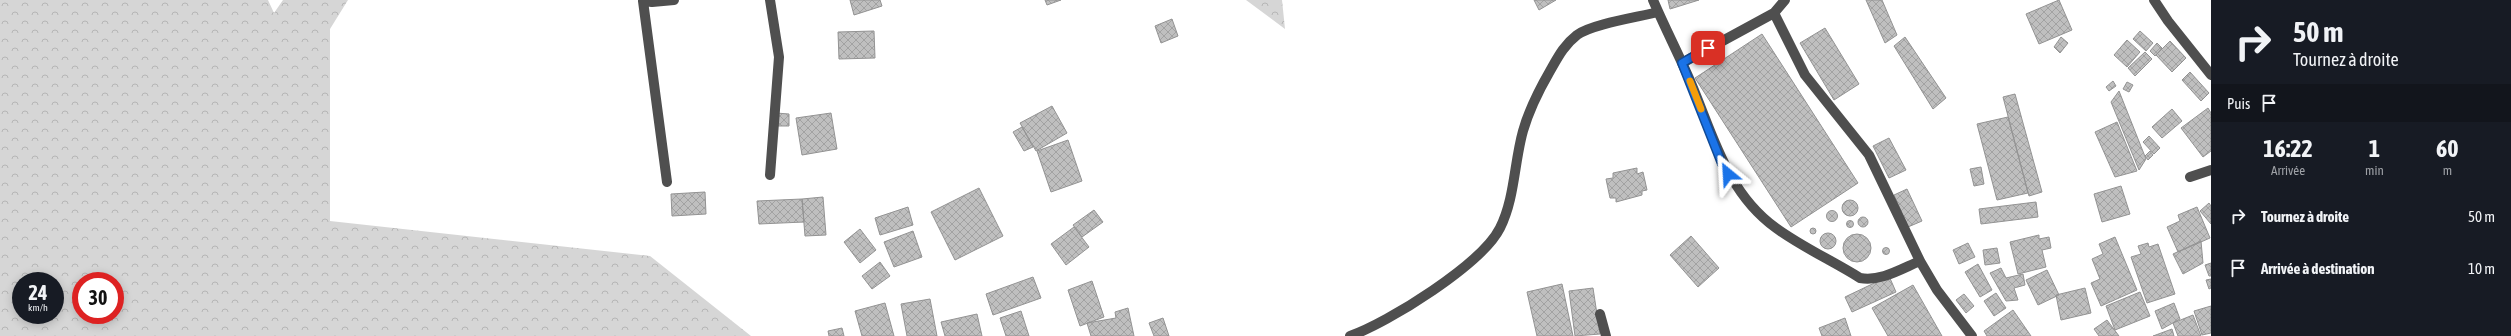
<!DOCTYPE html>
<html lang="fr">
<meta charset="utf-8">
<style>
:root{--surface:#171b24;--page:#242831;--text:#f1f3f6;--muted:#9ea1a6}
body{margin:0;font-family:"Asap Condensed",sans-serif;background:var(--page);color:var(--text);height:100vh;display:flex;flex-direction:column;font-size:15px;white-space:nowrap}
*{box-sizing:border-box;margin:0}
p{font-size:13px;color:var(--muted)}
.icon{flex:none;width:22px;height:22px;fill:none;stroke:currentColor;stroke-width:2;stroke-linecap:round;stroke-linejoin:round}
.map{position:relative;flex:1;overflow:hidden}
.details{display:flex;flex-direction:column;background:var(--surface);width:300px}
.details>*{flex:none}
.top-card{background:#171b24;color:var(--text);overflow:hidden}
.speed{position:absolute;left:12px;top:272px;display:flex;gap:8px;font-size:20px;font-weight:700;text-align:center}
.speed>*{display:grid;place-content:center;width:52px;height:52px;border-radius:50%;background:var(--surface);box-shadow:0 2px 10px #0003;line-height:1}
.speed small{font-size:10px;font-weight:400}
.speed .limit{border:6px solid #d22;background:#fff;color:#111}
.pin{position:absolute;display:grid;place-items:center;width:34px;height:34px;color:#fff;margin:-17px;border-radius:8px;box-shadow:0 2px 6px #0006}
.me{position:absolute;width:44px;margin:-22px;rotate:333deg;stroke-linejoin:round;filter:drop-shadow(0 0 3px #0008)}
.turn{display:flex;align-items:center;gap:14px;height:84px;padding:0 16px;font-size:18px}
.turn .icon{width:52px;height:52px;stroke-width:2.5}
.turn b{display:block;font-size:28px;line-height:34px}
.then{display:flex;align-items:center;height:38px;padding:0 16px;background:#0003;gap:8px;font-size:15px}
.eta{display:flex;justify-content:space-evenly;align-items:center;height:68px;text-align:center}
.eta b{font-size:24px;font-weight:700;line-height:28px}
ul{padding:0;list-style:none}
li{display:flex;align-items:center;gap:12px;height:52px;padding:0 16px}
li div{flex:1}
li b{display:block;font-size:15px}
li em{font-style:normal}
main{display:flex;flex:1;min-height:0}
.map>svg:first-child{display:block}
.forest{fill:url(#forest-crowns);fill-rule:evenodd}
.building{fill:url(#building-cross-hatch);stroke:#939393}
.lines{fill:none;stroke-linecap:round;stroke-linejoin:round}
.minor{stroke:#4f4f4f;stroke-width:10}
.route-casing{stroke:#114b97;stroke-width:10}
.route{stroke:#1a73e8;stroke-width:7}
.slow{stroke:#f59e0b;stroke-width:7}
</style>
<main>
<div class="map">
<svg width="2211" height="336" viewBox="0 0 2211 336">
<defs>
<pattern id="forest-crowns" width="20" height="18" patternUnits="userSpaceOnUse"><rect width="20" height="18" fill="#d6d6d6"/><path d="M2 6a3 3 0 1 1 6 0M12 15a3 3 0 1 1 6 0" fill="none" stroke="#b6b6b6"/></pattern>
<pattern id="building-cross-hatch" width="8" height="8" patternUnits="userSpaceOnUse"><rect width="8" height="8" fill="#bfbfbf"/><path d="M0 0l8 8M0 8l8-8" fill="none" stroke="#a2a2a2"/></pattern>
</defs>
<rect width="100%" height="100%" fill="#fff"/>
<path class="forest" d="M0,0h268l6,13 9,-13h65l-18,29v192l320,35 101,80h-751zM21,281h34v34h-34zM81,281h34v34h-34z
M1246,0h36l3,29z"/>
<path class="building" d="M850,0h30l2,6 -28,9z
M1045,0h16l-14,5z
M1534,0h22l-17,10z
M1668,0h31l-29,9z
M1866,0h16l15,35 -12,8z
M2059,0l13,30 -33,14 -13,-30z
M1172,19l6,17 -17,7 -6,-17z
M1825,28l34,56 -25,16 -34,-57z
M874,31l1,27 -36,1 -1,-27z
M2140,31l13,12 -7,8 -13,-12z
M1762,34l96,149 -67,44 -96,-149z
M1905,37l41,61 -13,11 -39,-63z
M2061,37l7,6 -8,10 -6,-6z
M2127,40l13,12 -13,15 -13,-12z
M2170,41l16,17 -14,14 -16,-17z
M2157,43l5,5 -7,8 -5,-5z
M2145,52l7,7 -17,17 -7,-8z
M2190,72l19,21 -8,8 -19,-21z
M2113,81l3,5 -7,5 -3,-4z
M2127,82l6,3 -4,7 -6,-3z
M2119,91l27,68 -7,11 -28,-68z
M2015,94l27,98 -13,4 -26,-99z
M1052,106l15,27 -31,18 -16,-28z
M2208,108l3,5v38l-8,6 -22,-29z
M2172,109l10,12 -20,17 -10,-11z
M776,113l13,1v12h-13z
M831,113l6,36 -35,6 -6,-37z
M2008,117l20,76 -31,7 -20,-76z
M2117,122l20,49 -22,6 -20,-45z
M1022,127l11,20 -9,4 -11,-19z
M2149,136l11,12 -6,6 -11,-12z
M1889,138l17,32 -17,8 -16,-32z
M1068,140l14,41 -31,11 -14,-41z
M2150,151l3,4 -5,5 -3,-4z
M1981,167l3,17 -10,2 -4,-17z
M1637,168v6l6,-2 4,18 -5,1v4l-26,7v-4h-6l-4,-19 7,-1v-5z
M2121,186l9,28 -28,8 -8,-28z
M979,188l24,48 -48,24 -24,-48z
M1907,189l15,32 -14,6 -14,-32z
M705,192l1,22 -34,2 -1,-22z
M823,197l3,38 -21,1 -3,-37z
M802,199l2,23 -45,2 -2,-23z
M1842 208a8 8 0 1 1 16 0a8 8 0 1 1-16 0Z
M2036,202l2,15 -57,7 -2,-15z
M2209,203l2,3v18l-11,-13z
M908,207l5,18 -33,10 -5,-17z
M2197,207l13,31 -32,14 -11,-25 13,-6 -2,-6z
M1094,210l9,12 -21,15 -9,-12z
M1826.5 216a5.5 5.5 0 1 1 11 0a5.5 5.5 0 1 1-11 0Z
M1858 222a5 5 0 1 1 10 0a5 5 0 1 1-10 0Z
M1846.5 224a3.5 3.5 0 1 1 7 0a3.5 3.5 0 1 1-7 0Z
M1074,227l15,20 -23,18 -15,-21z
M1810 231a3 3 0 1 1 6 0a3 3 0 1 1-6 0Z
M860,229l16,21 -16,13 -16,-21z
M913,231l9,26 -28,10 -10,-25z
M1820 241a8 8 0 1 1 16 0a8 8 0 1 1-16 0Z
M1843 248a14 14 0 1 1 28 0a14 14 0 1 1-28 0Z
M2039,235v4l10,-2 2,11 -9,2 4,17 -28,7 -8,-32z
M1691,236l28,32 -21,19 -28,-32z
M2115,237l22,53 -36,16 -10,-23 9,-4 -8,-20 11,-5 -4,-10z
M2201,241l2,22 -20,11 -10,-20z
M1968,243l7,14 -16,7 -6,-14z
M2148,243l1,4 9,-3 17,50 -28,9 -16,-46 10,-3 -3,-8z
M1882.5 251a3.5 3.5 0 1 1 7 0a3.5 3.5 0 1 1-7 0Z
M1997,248l3,15 -15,2 -2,-15z
M880,262l10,14 -18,13 -10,-13z
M2211,263v13h-2l-4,-11z
M1978,264l14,26 -12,7 -15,-25z
M2001,268l5,10 17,-4 2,11 -11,3 4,12 -12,1 -16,-28z
M2047,270l12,25 -21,10 -12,-25z
M1889,276l7,16 -44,20 -7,-15z
M1033,277l8,21 -48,17 -7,-21z
M2211,279v9l-2,1 -3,-9z
M1092,281l12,36 -24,9 -12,-36z
M1562,284l11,52h-36l-10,-44z
M1913,285l29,51h-54l-16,-28z
M1593,288l7,46 -25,2 -6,-45z
M2085,288l6,25 -30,7 -5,-25z
M2140,292l10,24 -35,14 -9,-24z
M1996,293l10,15 -12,8 -10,-15z
M1964,294l10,12 -8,7 -10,-13z
M930,299l7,37h-30l-6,-32z
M885,303l9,33h-32l-7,-25z
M2174,303l6,16 -18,10 -7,-18z
M2211,306v27l-9,2 -8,-24z
M1128,308l6,28h-43l-4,-13 29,-5 -1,-6z
M2013,310l18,26h-44l-3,-5z
M1021,311l8,25h-23l-6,-18z
M977,314l5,22h-37l-4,-14z
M2193,315l8,21h-23l-5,-13z
M1163,318l6,18h-15l-5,-13z
M1845,318l6,18h-29l-3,-8z
M2107,320l12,16h-20l-5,-7z
M842,328l2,8h-15l-1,-5z
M2172,329l2,7h-21z"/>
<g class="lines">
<path class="minor" d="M643,0l9,2 22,-2
M770,0l9,57 -9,118
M1653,0c12,28 26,55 38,83 22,52 36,110 85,145 26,19 57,33 84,50 20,4 41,-9 60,-17l17,29 35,46
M2154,0l14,21 43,54
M643,1l24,181
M1774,13l31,62 64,80 51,106
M1682,63l92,-50 11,-13
M2190,177l21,-7
M1600,314l6,22
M1350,336c38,-13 132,-72 150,-108 15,-30 14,-65 23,-97 6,-21 16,-41 27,-60 8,-14 14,-26 27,-36 15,-11 62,-18 81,-23"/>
</g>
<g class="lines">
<g class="route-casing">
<path id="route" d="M1708,48l-26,15 40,101 6,10"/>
</g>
<use href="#route" class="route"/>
<path class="slow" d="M1690,81l11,28"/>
</g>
</svg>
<div class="speed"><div>24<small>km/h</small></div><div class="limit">30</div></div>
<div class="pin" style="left:1708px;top:48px;background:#d93025"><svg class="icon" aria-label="arrive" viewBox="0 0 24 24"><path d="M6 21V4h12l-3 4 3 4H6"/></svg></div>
<svg class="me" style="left:1728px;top:174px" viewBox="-20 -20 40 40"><path d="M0-17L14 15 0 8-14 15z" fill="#1a73e8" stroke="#fff" stroke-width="4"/></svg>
</div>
<section class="details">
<div class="top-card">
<div class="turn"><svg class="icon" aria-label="right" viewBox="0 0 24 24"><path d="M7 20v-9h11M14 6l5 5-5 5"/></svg><div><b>50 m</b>Tournez à droite</div></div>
<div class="then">Puis<svg class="icon" aria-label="arrive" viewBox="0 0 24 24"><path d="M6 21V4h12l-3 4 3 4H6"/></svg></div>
</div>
<div class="eta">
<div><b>16:22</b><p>Arrivée</p></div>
<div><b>1</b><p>min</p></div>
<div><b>60</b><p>m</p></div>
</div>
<ul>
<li><svg class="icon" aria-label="right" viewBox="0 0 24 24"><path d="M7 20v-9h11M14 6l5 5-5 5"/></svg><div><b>Tournez à droite</b></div><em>50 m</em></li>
<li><svg class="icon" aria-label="arrive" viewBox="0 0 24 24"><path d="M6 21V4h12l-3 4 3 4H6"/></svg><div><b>Arrivée à destination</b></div><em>10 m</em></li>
</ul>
</section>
</main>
